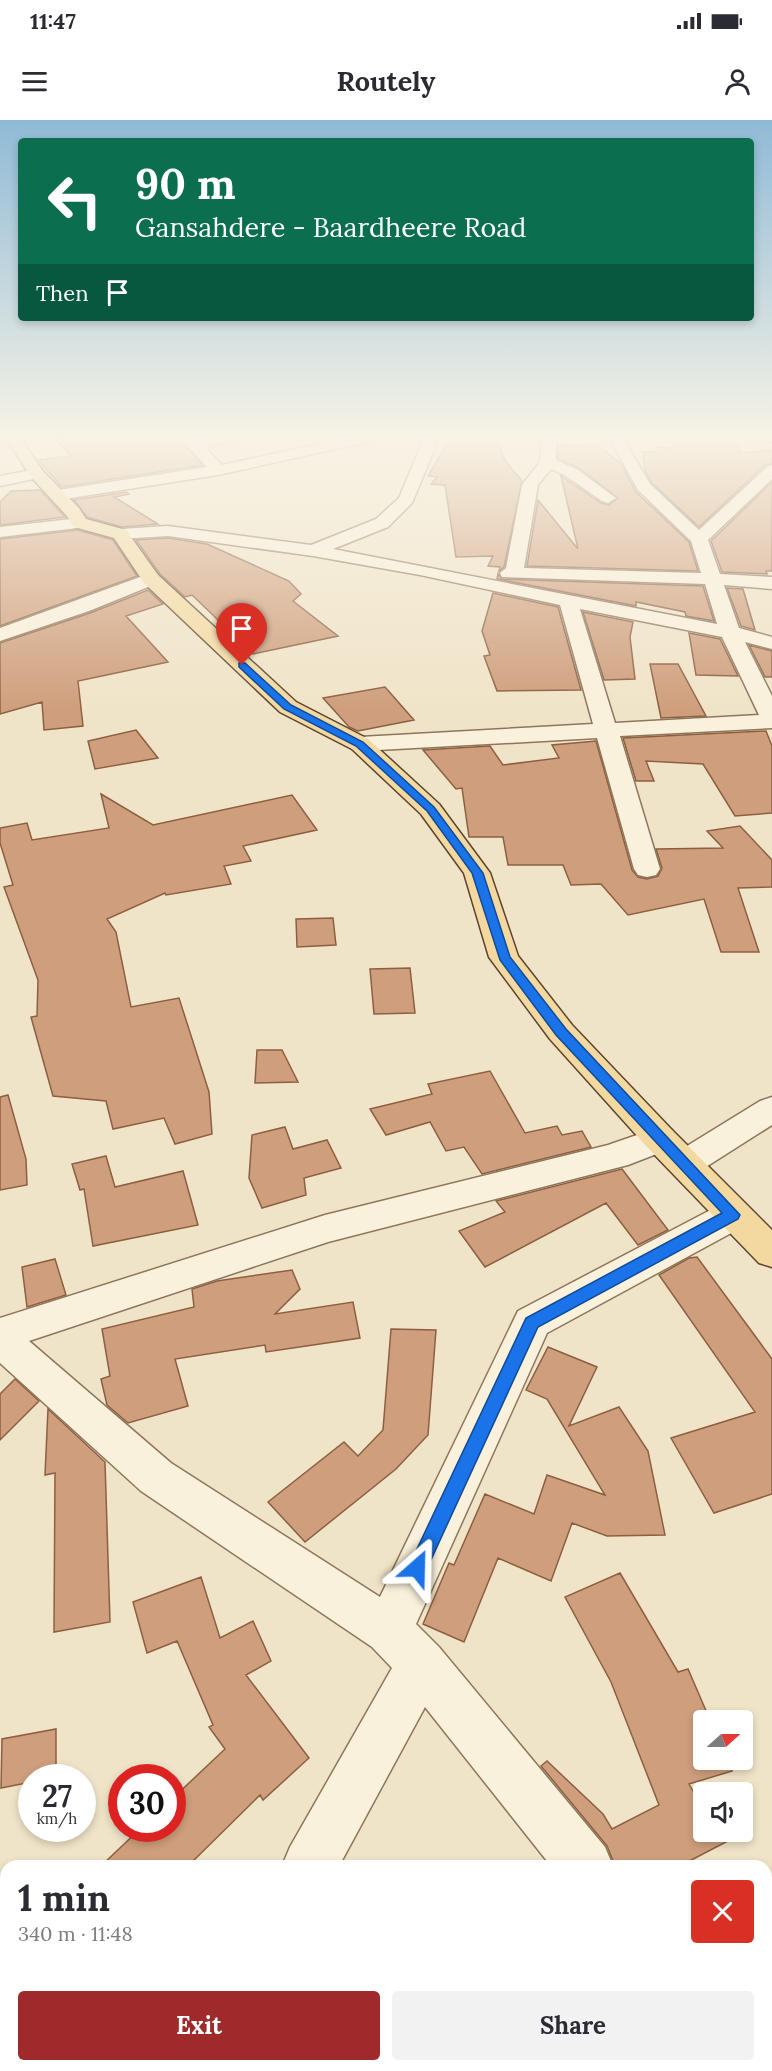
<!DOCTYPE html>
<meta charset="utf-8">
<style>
:root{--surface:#fff;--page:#f2f2f3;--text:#2b2b33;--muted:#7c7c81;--accent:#9e2a2b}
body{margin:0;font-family:Lora,serif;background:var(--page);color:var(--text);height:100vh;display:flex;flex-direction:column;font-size:22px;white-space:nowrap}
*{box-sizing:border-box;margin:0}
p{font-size:20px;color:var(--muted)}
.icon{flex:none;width:33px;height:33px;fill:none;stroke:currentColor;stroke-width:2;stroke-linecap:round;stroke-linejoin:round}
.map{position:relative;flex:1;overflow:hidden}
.details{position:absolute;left:0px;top:1740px;width:772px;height:212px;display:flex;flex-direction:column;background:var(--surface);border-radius:18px 18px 0 0;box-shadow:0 3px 9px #0003}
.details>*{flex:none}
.hud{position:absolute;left:18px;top:18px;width:736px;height:183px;border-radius:6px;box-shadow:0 3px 9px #0003;background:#0b6e4f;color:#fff;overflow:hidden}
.needle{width:39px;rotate:69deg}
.controls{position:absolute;left:693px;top:1590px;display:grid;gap:12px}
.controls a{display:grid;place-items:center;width:60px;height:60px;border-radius:6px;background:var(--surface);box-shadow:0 3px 9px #0003;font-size:30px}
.speed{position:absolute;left:18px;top:1644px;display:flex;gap:12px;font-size:30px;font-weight:700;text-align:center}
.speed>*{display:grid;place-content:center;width:78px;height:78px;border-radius:50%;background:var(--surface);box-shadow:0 3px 9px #0003;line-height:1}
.speed small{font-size:15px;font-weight:400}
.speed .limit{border:9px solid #d22;background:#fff;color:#111}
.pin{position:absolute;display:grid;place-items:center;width:51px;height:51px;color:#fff;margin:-62px -26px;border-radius:50% 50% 50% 0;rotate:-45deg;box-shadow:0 0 6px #0007}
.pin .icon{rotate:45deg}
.me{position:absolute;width:66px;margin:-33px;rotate:25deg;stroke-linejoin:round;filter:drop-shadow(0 0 4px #0008)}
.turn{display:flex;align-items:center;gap:21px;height:126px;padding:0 18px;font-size:27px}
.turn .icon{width:78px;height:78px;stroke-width:2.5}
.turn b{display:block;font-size:42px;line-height:51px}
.then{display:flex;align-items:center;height:57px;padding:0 18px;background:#0003;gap:12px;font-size:22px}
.round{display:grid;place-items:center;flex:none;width:63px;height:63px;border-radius:6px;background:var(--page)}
.summary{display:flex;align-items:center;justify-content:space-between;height:102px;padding:0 18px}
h1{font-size:36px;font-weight:700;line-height:45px}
.primary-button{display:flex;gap:12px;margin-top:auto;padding:12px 18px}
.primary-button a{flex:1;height:69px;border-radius:6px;background:var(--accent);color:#fff;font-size:24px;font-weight:700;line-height:69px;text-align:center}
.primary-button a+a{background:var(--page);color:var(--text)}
.status{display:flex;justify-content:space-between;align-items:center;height:42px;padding:0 30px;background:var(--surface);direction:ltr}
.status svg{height:16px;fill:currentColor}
header{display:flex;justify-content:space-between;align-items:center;height:78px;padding:0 18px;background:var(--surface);font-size:27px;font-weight:700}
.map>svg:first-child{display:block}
.building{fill:#cf9f7d;stroke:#8d5f41;stroke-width:1.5}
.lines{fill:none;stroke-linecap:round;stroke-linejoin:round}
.minor-casing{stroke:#8d765c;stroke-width:3}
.major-casing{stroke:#5b4430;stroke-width:3}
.minor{fill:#faf1dc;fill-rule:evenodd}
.major{fill:#f3d9a0;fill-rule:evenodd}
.route{fill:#1a73e8;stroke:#114b97;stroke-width:1.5}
</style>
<div class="status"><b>11:47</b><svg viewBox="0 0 49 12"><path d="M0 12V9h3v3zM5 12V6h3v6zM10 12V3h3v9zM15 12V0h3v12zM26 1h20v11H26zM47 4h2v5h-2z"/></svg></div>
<header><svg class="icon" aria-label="menu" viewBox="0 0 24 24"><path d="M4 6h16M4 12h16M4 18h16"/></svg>Routely<svg class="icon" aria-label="person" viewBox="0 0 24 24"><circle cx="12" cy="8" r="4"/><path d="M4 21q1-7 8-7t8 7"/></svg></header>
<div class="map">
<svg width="772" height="1951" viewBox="0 0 772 1951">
<rect width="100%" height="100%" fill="#f0e4c8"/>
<path class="building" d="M80,316h91l17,13 15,16 -141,22 -24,-27 33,-4 -16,-17z
M452,316h44l8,23 18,22 -18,86 -5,4 1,-4 -12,-1 5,-10 -37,1 -11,-72 -14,-1 6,-7 -9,-1z
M671,317l53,1 2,4h9l6,11 31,-3v13l-7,2 -66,62 -47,-44 -7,-12 -2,-19h13v-5l17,1z
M558,325l41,1 22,18 15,28 53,50 9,29 -171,-5 11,-66 40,49 -17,-73 40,27 8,2 9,-7 -39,-30 -21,-9z
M772,362v89h-6l1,3 -45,-2 -11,-31z
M40,370l25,27 -65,8v-23l11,-11z
M126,372l3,2 -15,3 44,27 -36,3 -35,-10 -13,-17z
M77,410l36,10 24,36 -137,50v-87z
M168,418l39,6 82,37 12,13 -8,7 45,35 -85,18 -9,-23 -15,3 -13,-16 -24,-23 -7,2 -25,-23 -24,-34z
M498,454l4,5 201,7 11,35 -28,-5 -1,-4 -49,-10v4l-139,-27z
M727,468l16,1 12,41 -14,-4z
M148,470l15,14 -37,12 42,46 -90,19 5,45 -39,4 -2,-28 -42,12v-71l90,-30z
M493,473l65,14 23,83 -84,1 -13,-35 6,-1 -8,-24z
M583,492l50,10 -3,15 5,42 -31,1z
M689,513l31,6 18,37 -42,-1z
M749,525l23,6v26h-7z
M650,544h28l28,52 -45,2z
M385,567l29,33 -56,11 -9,-4 -26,-29z
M136,610l22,28 -63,11 -7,-28z
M766,611l6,15v67l-37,3 -32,-52 -57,-3 8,20h-18l-13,-43z
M596,621l36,129 6,7 9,2 11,-3 4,-8 -6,-19 67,-1 -16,-17 33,-5 32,34v27l-34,1 21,64h-38l-17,-53 -76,16 -27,-31 -30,1 -8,-20h-55l-5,-28h-34l-7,-49 -6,1 -33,-39 67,-4 13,19 56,-7 -7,-13z
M101,674l52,31 139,-30 25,35 -74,16 8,15 -27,5 7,18 -65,11 -1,-2 -58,26 9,13 15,75 48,-9 30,94 3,42 -37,10 -11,-26 -51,11 -7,-28 -53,-5 -22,-79 6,-1 1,-36 -34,-93 9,-2 -13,-42v-15l27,-5 5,17 77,-12z
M333,798l3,27 -39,2 -1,-28z
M410,848l5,45 -41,1 -4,-45z
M257,930h25l16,32 -43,1z
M490,951l35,62 32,-7 5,9 20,-4 9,16 -109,27 -18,-27 -18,4 -16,-29 -44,13 -16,-26 62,-15 -4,-10z
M8,975l18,64 1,26 -27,5v-93z
M285,1007l8,22 34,-9 14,28 -37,10 2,17 -44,13 -13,-30 3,-43z
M106,1036l9,31 68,-16 15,54 -105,21 -9,-57 -4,1 -8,-26z
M622,1049l46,61 -30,15 -32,-42 -121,64 -26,-36 46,-19 -9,-11z
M697,1137l75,102v135l-58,19 -43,-75 84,-26 -96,-137 30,-17z
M55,1139l11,36 -39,12 -5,-40z
M292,1150l8,19 -25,25 78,-12 7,36 -94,14 -1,-7 -90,14 13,47 -60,17 -21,-18 -6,-26 9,-3 -8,-47 92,-22 -2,-18 25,-8z
M391,1209l45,1 -8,105 -32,34 -91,73 -37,-40 76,-60 14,14 25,-26z
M548,1227l49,20 -28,59 50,-19 29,44 17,84 -58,1 -35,-13 -21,58 -53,-23 -34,84 -41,-18 26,-61 5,2 31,-71 49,20 13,-39 58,20 -58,-96 -21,-9z
M15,1259l24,22 -39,39v-46z
M48,1289l57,53 5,160 -56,10 1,-159 -10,2z
M620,1453l58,99 10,-3 22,51h-6v40h23l5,11 -43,13 15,26v22h41l-65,34h-65l-8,-20 -66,-80 6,-5 56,53 9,15 47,-24 -48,-123 -46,-85z
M201,1457l19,61 33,-17 18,40 -25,14 63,83 -46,42 -3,-5 -72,71h-87l40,-38h31v-29l53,-50 -16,-22 4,-2 -36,-84 -30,12 -14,-51z
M56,1609v48l-24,1v4l-31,6 1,-49z"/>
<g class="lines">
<g class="minor-casing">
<path id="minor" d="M8,316h30l-2,3 -23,4 -5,-1 -2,-3z
M173,316h18l5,3 17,-3h32l-2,3 -38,8 17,18 134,-29h28l-7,4 -159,35 -160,25 -8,-5 8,-5 149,-23 -18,-20z
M425,316h15l-28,67 -24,24 -55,22 384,75 -12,-40 -203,-7 -2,-4 6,-5 16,-83 18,-23 2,-26h14v24l22,10 38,28 -8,5 -6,-2 -36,-25 -15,-7 -13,16 -14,83 177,5 -10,-32 -53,-51 -30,-54h14l28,48 49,46 68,-63 5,-2v14l-64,61 12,34 52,3v12l-48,-4 15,43 33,9v12l-27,-7 27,54v32l-152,8 40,133 -4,6 -9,2 -9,-2 -4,-6 -37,-131 -237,13 -8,-2 -4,-5 4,-5 8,-2 233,-13 -33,-119 -140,-30 -107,-19 -145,-20 -48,3 -6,-1 -3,-4 3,-4 6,-1 48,-3 143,19 65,-26 23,-21zM580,489l142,28 37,78 -144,8z
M733,316h39v6l-32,-2z
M37,349l8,5 -2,3 -43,9v-10z
M80,398l6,1 3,4 -3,4 -86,10v-10z
M151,453l7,2 2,4 -2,4 -69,28 -89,30v-13z
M772,977v28l-74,47 -12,4 -12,-4 -5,-9 5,-9 86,-53z
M660,1007l12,3 5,9 -5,9 -44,17 -300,77 -299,99 142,122 209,134 138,-286 202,-106 13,-4 13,4 5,10 -5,10 -199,108 -131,291 23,23 166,200 8,19h-62l-126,-159 -86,159h-57l8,-19 102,-179 -20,-21 -231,-156 -141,-128v-45l325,-103 283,-70z
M766,1923l6,4v24h-51l-2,-5h47z
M177,1946h61l-2,5h-61z
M337,1946h60l2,5h-60z"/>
</g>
<g class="major-casing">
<path id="major" d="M5,316h14l24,35 36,37 7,11 40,11 32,45 138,127 72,37 71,65 51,69 28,83 54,69 100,105 100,100v37l-13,-4 -111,-115 -98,-109 -61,-82 -25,-84 -43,-59 -69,-65 -72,-37 -136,-129 -30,-45 -40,-11 -8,-12 -35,-38z"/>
</g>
<use href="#minor" class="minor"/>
<use href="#major" class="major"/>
</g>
<linearGradient id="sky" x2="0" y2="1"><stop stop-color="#8fbad6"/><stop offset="0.54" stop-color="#f8f3e6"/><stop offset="1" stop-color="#f8f3e6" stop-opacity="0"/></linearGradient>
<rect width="772" height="589" fill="url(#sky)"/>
<path class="route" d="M239,543h6l46,42 72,37 71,65 49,66 27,84 56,72 174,186 -2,4 -200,108 -114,248 -7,2 -6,-2 -3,-7 118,-250 196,-105 -166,-178 -56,-75 -28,-87 -45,-62 -71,-65 -72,-37 -45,-42z"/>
</svg>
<div class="controls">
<a><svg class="needle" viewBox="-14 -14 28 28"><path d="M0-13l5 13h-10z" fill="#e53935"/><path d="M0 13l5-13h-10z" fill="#7c7c81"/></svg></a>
<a><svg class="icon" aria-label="sound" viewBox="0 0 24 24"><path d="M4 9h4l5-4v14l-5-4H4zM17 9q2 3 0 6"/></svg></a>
</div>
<div class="speed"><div>27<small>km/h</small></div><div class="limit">30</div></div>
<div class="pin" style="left:242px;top:545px;background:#d93025"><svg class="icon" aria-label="arrive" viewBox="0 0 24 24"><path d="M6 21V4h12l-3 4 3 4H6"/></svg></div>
<svg class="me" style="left:417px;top:1448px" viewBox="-20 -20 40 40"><path d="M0-17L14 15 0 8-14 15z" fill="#1a73e8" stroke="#fff" stroke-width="4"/></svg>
<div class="hud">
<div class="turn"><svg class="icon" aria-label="left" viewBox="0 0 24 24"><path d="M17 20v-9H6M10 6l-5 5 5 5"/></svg><div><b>90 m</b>Gansahdere - Baardheere Road</div></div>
<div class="then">Then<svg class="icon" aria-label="arrive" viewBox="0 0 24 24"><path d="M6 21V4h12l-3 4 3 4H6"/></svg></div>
</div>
<section class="details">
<div class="summary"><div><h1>1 min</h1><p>340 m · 11:48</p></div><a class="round" style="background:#d93025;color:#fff"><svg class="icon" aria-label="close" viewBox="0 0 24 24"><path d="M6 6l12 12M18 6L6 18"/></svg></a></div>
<div class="primary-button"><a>Exit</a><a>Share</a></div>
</section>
</div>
